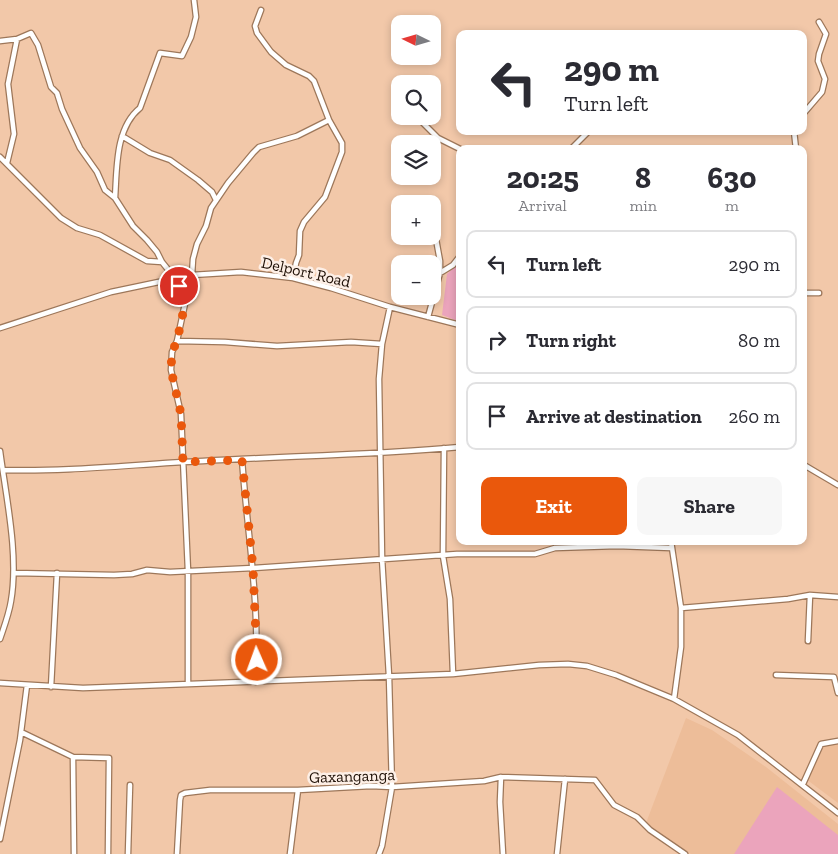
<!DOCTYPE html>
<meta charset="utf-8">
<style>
:root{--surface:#fff;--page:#f7f7f7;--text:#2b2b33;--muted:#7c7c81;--line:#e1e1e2;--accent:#ea580c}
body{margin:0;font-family:"Zilla Slab",serif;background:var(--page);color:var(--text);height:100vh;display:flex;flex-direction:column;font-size:19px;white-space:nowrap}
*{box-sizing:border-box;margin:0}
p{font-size:16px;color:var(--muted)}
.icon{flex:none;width:28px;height:28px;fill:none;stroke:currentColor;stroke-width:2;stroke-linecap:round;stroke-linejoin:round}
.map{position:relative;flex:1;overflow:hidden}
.drawer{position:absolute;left:456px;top:145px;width:351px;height:400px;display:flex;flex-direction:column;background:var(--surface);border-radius:10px;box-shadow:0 2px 8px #0003}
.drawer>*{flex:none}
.top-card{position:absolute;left:456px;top:30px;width:351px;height:105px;border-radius:10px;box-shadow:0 2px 8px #0003;background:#fff;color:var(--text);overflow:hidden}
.needle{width:32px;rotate:275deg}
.buttons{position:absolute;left:391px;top:15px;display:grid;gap:10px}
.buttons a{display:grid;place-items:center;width:50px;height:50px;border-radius:10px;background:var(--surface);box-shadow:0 2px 8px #0003;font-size:25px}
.pin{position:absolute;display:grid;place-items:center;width:42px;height:42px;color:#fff;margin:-21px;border:2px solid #fff;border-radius:50%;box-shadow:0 1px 5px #0007}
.me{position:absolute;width:55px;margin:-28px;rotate:358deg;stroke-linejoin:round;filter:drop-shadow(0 0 4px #0008)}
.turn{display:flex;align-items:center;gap:18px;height:105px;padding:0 25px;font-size:22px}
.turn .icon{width:65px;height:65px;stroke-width:2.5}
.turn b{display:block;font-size:35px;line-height:42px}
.eta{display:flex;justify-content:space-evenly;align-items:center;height:85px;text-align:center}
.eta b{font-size:30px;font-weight:800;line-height:35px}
.primary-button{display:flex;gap:10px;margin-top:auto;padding:10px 25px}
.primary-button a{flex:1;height:58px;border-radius:10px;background:var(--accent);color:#fff;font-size:20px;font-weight:800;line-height:58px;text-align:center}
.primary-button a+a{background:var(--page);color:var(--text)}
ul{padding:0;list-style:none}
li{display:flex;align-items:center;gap:15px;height:68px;margin:0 10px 8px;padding:0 15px;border:2px solid var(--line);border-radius:10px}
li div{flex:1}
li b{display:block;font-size:19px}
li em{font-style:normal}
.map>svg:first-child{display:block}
.built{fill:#edbd99}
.green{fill:#eba4bc}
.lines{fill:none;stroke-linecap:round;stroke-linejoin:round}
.minor-casing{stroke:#9d775a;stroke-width:7}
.minor{stroke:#fff;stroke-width:4.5}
.route{stroke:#ea580c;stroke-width:9;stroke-dasharray:0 16.2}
.labels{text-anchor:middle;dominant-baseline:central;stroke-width:5;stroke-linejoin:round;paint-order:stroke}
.street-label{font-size:16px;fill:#1f1006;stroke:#fdefe6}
</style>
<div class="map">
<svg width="838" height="854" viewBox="0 0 838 854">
<rect width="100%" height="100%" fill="#f2c8a9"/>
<path class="built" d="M686,718l26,12 54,37 72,57v30h-147l-45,-31z
M838,742v61l-32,-24 14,-35z"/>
<path class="green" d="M460,261v61l-18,-7 5,-41z
M777,787l61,48v19h-104z"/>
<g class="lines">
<g class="minor-casing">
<path id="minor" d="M261,10l-6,16 2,7 14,19 15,13 23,11 5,5 15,39 13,23v9l-17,45 -21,25 -4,9 -1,24 -3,8 -3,15
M0,41l17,-2 14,-6 7,12 13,42 6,6 5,16 18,39 17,24 8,18 10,8 18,28 14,14 10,12 5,10 8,10 3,7 11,10 2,10 -9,42 -5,11 -1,18 10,44 7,157v112
M804,113l18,-21 3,-13 -7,-18 1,-7 7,-20 -7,-12
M416,116l22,22 22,11
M794,131l2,18
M122,136l28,17 20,7 28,20 14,12 4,8
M571,149l18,-18
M0,157l61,61 16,10 23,7 47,26 15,1
M7,163l7,-29 -6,-50 9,-45
M115,198c2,-29 0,-70 25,-90l20,-55 22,3 9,-19 5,-20 -2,-17
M440,273l13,-8 7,-9
M192,275l1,-16 4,-15 9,-18 5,-18 17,-25 25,-30 6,-6 38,-11 32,-16
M804,293h15
M428,317l12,-44v-12l-8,-44
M0,328l111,-36 81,-17 49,-3 52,6 38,10 59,19 70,18
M177,341l48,1 52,4 74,-4 31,2
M444,448l-1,108 7,43 3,75
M0,451c6,46 19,104 11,150 -2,13 -7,26 -11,38
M242,459c5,74 19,149 13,223
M804,465l34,20
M3,470c66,2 133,-6 200,-9 86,-5 171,-6 257,-14
M671,541l10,67v39l-7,52
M14,573l100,2 18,-1 15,-4 23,2 83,-4 204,-14h78l20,-6 62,-2 54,2
M681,608l107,-9 22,-4 28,2
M808,641l2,-46
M776,675l58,2 4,16
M0,683l83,5 370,-14 86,-9 29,-1 19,2 29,9 58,24 64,36 100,78
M51,687l6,-114
M21,732l52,25 1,97
M73,757l36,1 -1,96
M501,777l-1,25 3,52
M803,784l18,-40 17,-3
M0,839l20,-99 7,-55
M128,854l2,-69
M177,854l3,-54 1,-5 4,-2 25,-3h88l73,-4 21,1 92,-6 17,-4 94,3 19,25 23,12 13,13 35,24
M290,854l8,-64
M379,854l3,-8 10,-59 -3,-111 -7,-118 -3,-179 3,-35 8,-37
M557,854l8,-75"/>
</g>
<use href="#minor" class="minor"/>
</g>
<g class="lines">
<path class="route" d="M179,286l7,7v6l-9,42 -5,11 -1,18 10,44 2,48 59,-2 11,108 4,92"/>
</g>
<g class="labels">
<g class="street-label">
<text transform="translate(306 272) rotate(13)">Delport Road</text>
<text transform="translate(352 776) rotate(-2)">Gaxanganga</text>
</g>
</g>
</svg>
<div class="buttons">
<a><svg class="needle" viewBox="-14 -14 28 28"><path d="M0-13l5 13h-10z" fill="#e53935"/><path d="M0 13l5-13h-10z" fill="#7c7c81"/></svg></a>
<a><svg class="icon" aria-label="search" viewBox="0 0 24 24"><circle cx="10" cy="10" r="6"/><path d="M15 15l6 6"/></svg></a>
<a><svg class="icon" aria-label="layers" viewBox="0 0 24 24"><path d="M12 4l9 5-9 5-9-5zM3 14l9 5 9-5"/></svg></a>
<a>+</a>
<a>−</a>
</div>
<div class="pin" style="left:179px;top:286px;background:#d93025"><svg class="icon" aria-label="arrive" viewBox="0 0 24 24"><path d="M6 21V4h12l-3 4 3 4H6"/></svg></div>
<svg class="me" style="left:257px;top:660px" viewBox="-20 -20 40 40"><circle r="17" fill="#ea580c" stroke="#fff" stroke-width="3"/><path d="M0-11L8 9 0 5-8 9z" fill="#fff"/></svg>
<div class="top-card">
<div class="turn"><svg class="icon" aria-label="left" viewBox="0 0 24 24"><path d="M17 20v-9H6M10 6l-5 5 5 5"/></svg><div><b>290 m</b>Turn left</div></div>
</div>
<section class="drawer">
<div class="eta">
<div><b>20:25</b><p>Arrival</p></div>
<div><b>8</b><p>min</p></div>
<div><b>630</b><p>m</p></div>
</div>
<ul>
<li><svg class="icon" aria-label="left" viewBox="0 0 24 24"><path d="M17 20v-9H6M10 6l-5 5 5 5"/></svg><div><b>Turn left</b></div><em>290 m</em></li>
<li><svg class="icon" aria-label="right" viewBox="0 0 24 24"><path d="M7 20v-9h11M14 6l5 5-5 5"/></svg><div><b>Turn right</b></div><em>80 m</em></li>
<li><svg class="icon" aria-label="arrive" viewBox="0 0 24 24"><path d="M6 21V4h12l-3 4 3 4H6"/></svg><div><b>Arrive at destination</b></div><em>260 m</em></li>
</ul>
<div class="primary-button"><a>Exit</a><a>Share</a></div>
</section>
</div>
